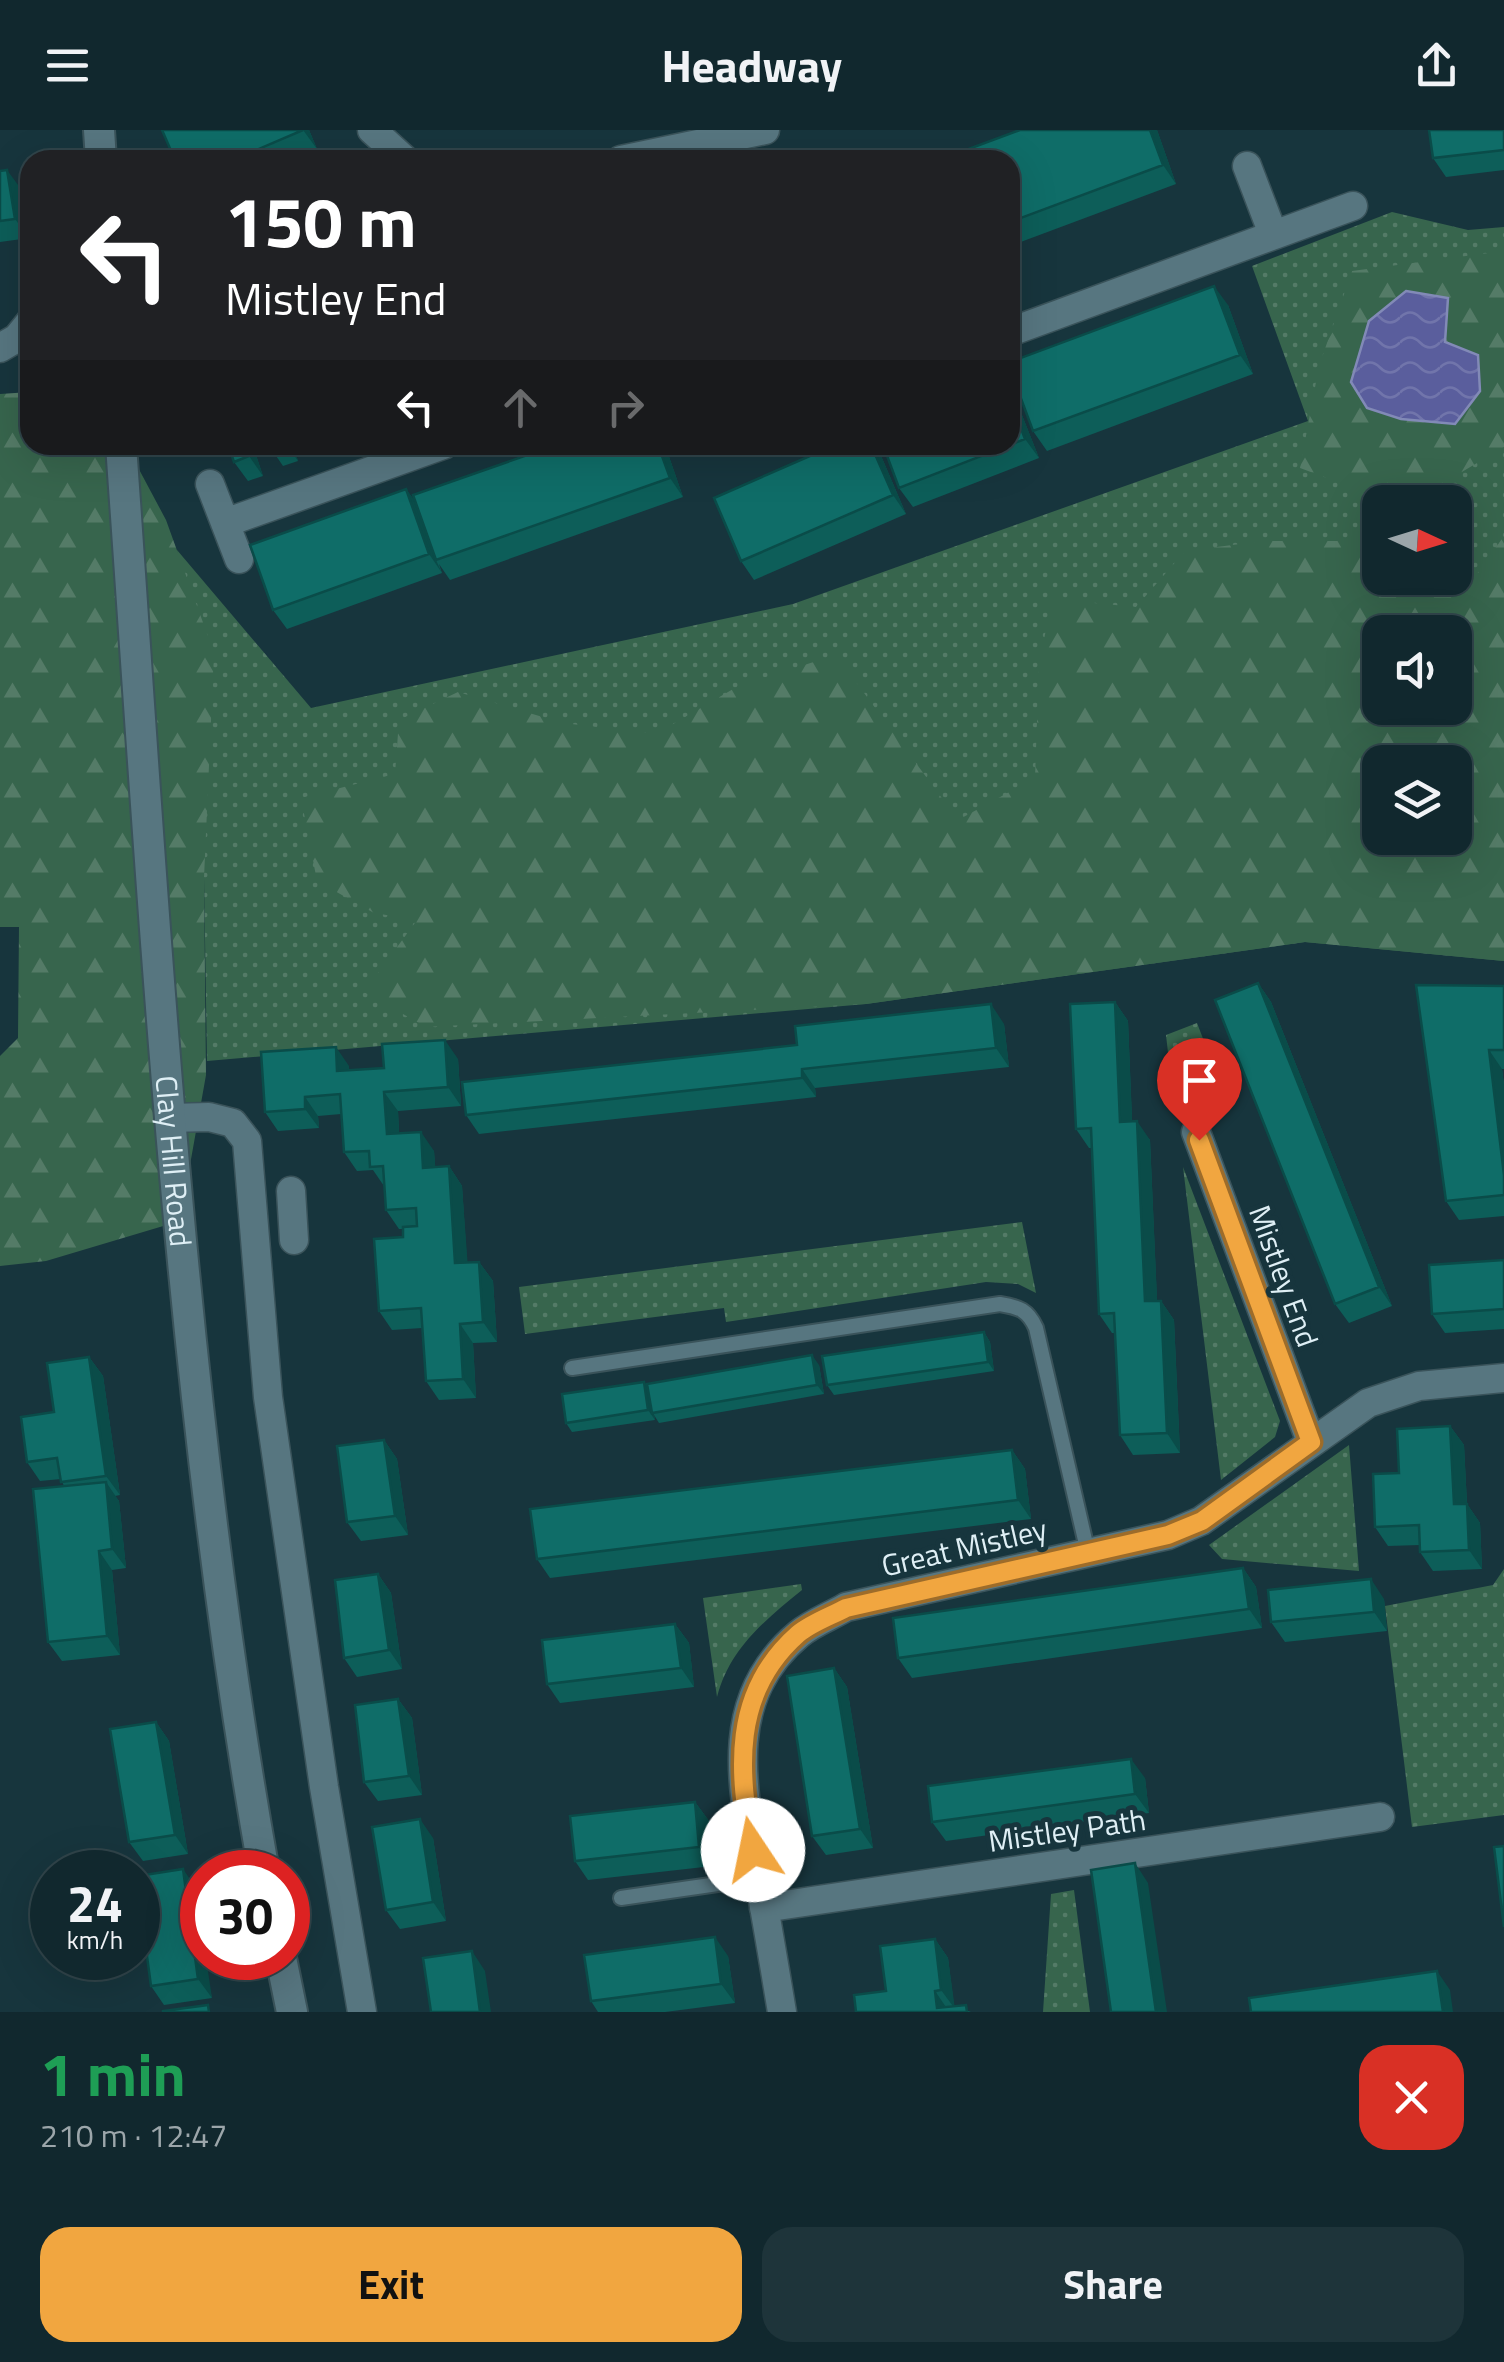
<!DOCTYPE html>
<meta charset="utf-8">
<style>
:root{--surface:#11282e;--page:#1e343a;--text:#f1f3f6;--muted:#9ca6aa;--line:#30444a;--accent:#f1a640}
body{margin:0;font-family:"Titillium Web",sans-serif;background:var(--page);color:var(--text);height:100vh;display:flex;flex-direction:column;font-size:38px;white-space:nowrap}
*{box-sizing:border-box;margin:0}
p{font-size:32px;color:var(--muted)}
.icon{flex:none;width:55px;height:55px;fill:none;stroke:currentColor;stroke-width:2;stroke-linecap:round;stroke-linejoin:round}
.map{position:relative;height:1882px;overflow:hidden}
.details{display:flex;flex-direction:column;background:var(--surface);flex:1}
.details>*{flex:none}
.hud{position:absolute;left:20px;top:20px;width:1000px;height:305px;border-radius:30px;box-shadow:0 10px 40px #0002,0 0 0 2px var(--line);background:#202124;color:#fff;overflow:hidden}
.needle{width:65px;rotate:94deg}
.tools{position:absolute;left:1362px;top:355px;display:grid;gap:20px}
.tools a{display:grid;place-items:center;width:110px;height:110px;border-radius:20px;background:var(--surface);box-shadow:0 10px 40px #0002,0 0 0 2px var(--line);font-size:50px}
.speed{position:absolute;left:30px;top:1720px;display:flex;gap:20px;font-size:50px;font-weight:700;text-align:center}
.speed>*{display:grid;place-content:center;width:130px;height:130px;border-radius:50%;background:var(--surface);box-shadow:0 10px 40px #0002,0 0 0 2px var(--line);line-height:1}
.speed small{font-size:25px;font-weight:400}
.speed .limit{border:15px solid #d22;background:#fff;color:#111}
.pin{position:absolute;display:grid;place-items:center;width:85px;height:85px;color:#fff;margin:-102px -42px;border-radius:50% 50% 50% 0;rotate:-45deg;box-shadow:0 0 10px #0007}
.pin .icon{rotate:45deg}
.me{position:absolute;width:110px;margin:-55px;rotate:349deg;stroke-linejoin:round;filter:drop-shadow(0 0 8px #0008)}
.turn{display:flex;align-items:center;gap:35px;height:210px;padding:0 40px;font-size:45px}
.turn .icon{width:130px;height:130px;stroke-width:2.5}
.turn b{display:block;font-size:70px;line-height:85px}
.lanes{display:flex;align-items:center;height:95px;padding:0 40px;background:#0003;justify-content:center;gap:50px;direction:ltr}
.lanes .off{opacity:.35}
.round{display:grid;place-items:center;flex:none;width:105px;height:105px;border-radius:30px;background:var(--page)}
.overview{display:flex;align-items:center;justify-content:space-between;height:170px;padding:0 40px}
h1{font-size:60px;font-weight:700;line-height:75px;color:#1e9e55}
.action{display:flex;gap:20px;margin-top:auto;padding:20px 40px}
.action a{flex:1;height:115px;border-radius:30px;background:var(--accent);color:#111;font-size:40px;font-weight:700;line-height:115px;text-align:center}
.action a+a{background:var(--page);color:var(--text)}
header{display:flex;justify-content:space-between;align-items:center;height:130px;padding:0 40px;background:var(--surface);font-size:45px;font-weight:700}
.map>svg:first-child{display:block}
.grass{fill:url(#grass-dots);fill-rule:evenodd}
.forest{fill:url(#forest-firs);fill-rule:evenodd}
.water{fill:url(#water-waves);stroke:#828ab7;stroke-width:2.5}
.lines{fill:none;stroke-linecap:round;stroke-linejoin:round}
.service-casing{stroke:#3a535a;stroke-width:18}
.minor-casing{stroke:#3a535a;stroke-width:31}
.tertiary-casing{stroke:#3a535a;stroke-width:34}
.service{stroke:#577680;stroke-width:14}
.minor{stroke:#577680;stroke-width:28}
.tertiary{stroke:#577680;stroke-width:30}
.wall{fill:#0d5e59}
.shaded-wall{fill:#0a4c49}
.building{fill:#0f6d68;stroke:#0a4c49;stroke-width:2.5}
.route-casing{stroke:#9d6c2a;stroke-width:25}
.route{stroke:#f1a640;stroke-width:18}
.labels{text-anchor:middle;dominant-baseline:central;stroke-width:10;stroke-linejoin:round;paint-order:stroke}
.street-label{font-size:30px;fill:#dfeff5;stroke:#17353d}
</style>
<header><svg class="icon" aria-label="menu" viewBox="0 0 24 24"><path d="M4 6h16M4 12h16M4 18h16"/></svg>Headway<svg class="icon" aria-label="share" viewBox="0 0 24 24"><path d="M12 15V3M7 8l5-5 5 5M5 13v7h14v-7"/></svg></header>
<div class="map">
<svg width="1504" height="1882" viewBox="0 0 1504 1882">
<defs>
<pattern id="grass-dots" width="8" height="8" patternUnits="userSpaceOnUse" patternTransform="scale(2.5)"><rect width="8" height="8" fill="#37654d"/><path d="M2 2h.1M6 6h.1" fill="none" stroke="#547b67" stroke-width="1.8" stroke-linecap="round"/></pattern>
<pattern id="forest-firs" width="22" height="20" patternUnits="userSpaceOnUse" patternTransform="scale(2.5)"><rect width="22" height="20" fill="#37654d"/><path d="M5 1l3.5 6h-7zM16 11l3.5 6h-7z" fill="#547b67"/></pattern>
<pattern id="water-waves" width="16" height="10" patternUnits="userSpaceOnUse" patternTransform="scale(2.5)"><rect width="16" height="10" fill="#5a5e9d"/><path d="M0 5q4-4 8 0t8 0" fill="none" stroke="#7175ab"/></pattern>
</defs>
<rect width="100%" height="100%" fill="#17353d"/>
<path class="grass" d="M1392,82l76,18 36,-3v734l-199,-19 -439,62 -659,57 -3,-183 -27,-328 134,158 482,-104 515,-183 -56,-155zM1380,372h75v76h-75zM1380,502h75v76h-75zM1380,632h75v76h-75z
M1197,893l25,65 -48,17 -8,-70z
M1183,1037l97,254 -5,16 -54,43z
M1022,1092l14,71 -18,-9 -32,-2 -260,40 -2,-14 -199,26 -6,-47z
M1349,1315l10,126 -137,-12 -13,-14z
M1504,1439v246l-92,12 -27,-221 108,-21z
M801,1454l1,6c-38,31 -72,58 -85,107l-14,-99z
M1074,1760l16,122h-47l8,-118z"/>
<path class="forest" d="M1504,121v196l-76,45 -71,-3 -57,-21 19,-102 33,-95z
M30,262v53h96l40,75 48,133 -10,225 2,197 -26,146 -134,40 -46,5v-210l18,-18 1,-111h-19v-533z
M1504,406v425l-199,-19 -439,62 -440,23 -62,-35 53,-72 -43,-7 -57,-32 -16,-83 94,-24 4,-54 59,-28 105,31 93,11 84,-49 96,-30 122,165 77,-42 4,-113 13,-66 84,8 49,-56 79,-10h116v37h75v-8l19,8zM1380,502h75v76h-75zM1380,632h75v76h-75z"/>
<path class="water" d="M1406,161l42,7 -3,44 33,13 2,36 -25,33 -54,-5 -34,-11 -16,-26 18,-61z"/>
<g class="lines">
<g class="service-casing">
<path id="service" d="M572,1238l428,-64c19,3 28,6 36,24l52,225
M621,1768l138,-20"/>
</g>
<g class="minor-casing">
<path id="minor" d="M372,0l33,30
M621,30l144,-30
M1247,36l26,68
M1010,202l343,-126
M0,218l17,-10 13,-16
M210,354l29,75
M225,393l218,-78
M169,988l40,-1 24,6 14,18 21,256 56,390 38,225
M1196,1002l115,310
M291,1061l3,49
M764,1778l616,-91
M782,1882c-8,-48 -16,-96 -25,-144 -16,-84 -34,-171 42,-234 13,-11 32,-18 47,-27l322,-72 33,-14 167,-118 51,-17 85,-8"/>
</g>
<g class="tertiary-casing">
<g id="tertiary">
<path d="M99,0l2,30"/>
<path id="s1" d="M121,315c34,477 59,957 143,1427"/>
<path d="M281,1828l11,54"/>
</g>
</g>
<use href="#service" class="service"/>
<use href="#minor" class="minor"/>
<use href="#tertiary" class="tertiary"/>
</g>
<path class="wall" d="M162,0h147l8,19 -26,11h-116z
M1157,0l19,54 -166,62v-86z
M1504,0v40l-58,7 -13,-19z
M0,41l21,18 8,49 -29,4z
M1228,175l25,69 -206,77 -14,-20z
M1014,265l25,63 -126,49 -14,-19z
M228,315h65l5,16 -15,5 -13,-19 -15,5 8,24 -15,5 -14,-19z
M315,315h18l1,3 -13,5z
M556,315h109l18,52 -233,83 -11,-16 3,9 -155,56 -14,-19 133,-121 10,14z
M879,321l27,63 -152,66 -13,-19z
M1258,853l13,19 121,304 -43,17 -14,-19z
M1504,856v83h-2l2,16v131l-45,4 -13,-19z
M1115,872l13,19 4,100 18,19 7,161h4l13,19 6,133 -47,2 -13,-20 -5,-102h-3l-13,-19 -7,-166h-3l-13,-19z
M1004,894l5,43 -194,21 1,9 -337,37 -13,-19z
M458,929l3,47 -63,5 1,22 35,18 1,16 14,-1 13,20 5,76h12l14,19 4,61 -24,1 3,55 -37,2 -13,-19 -4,-53 -30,2 -13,-19 24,-74v-8h-4l-13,-19 -2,-24 -11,-16 -16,1 -13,-19 -3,-38 -23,2 1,12 -41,3 -13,-19 84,-46v4l35,-2z
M1504,1130v69l-59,4 -13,-19z
M984,1202l6,10 4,29 -160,24 -7,-10z
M89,1227l14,19 17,119 -5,1 4,5 7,67 -14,2 8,85 -58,6 -14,-19 16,-156 -3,-7 -21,2 -13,-19 27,-50z
M819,1235l5,29 -165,29 -5,-8 1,5 -83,12 -6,-9 78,-41 4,6z
M1450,1296l14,19 3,59 13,19 2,46 -49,2 -13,-19v-7l-32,1 -13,-19 24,-54z
M384,1310l13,19 11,76 -47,6 -14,-19z
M1012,1320l13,19 6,50 -481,59 -13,-19z
M1243,1438l13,19 6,41 -350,50 -14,-20z
M378,1444l13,19 11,76 -45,8 -13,-19z
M1384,1469l3,32 -102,11 -14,-20z
M675,1494l14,19 5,44 -134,16 -13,-19z
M834,1538l13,19 26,161 -47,7 -14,-19z
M398,1569l14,19 10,77 -44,6 -14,-19z
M156,1592l13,19 19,113 -45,7 -14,-19z
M1145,1648l4,35 -203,28 -14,-19z
M695,1672l14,19 4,45 -125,14 -13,-19z
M433,1708l13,83 -46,8 -14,-19z
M196,1758l6,45v25l10,40 -48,7 -13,-19z
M935,1809l13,19 6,48 17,6h-115l30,-21z
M728,1826l7,47 -70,9h-67l-7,-11z"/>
<path class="shaded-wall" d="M303,0h6l8,19z
M1150,0h7l19,54 -13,-19z
M7,40l14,19 8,49 -14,-19z
M1214,156l14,19 25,69 -13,-19z
M1010,259l4,6 25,63 -14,-19 -15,-40z
M245,315h5l5,7 8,24 -14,-20z
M287,315h6l5,16z
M658,315h7l18,52 -13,-19z
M871,315h4l4,6 27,63 -13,-19z
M406,359l14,19 16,52 6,13 -13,-19z
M1258,853l13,19 121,304 -13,-19z
M1115,872l13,19 5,120 -13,-19z
M991,874l13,20 5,43 -13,-19z
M445,910l13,19 3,47 -13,-19z
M336,917l13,19 1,24 -13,-19z
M1489,920l13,19 2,16v90z
M802,939l13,19 1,9 -14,-19z
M384,962l14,19 2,42 -13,-19z
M305,967l13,19 1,12 -14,-19z
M1137,991l13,19 8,180 -13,-19z
M421,1002l13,19 3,36 -14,-19z
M449,1036l13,20 7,96 -14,-19z
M479,1132l14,19 4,61 -14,-20z
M1161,1171l13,19 6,133 -13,-20z
M460,1194l13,19 3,55 -13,-19z
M984,1202l6,10 4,29 -6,-9z
M812,1225l7,10 5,29 -7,-9z
M89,1227l14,19 17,119 -14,-19z
M644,1252l6,10 5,28 -7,-10z
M1450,1296l14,19 3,59 13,19 2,46 -13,-19 -15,-46z
M384,1310l13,19 11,76 -13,-19z
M1012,1320l13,19 6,50 -13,-19z
M106,1352l13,19 7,67 -14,-19z
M99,1421l13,19 8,85 -13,-19z
M1243,1438l13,19 6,41 -13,-19z
M378,1444l13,19 11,76 -13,-19z
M1371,1449l13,20 3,32 -13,-19z
M675,1494l14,19 5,44 -13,-19z
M834,1538l13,19 26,161 -13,-19z
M398,1569l14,19 10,77 -13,-19z
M156,1592l13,19 19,113 -13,-19z
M1131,1629l14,19 4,35 -14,-19z
M695,1672l14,19 4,45 -14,-19z
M420,1689l13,19 13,83 -13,-19z
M1135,1733l13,20 19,129h-11z
M183,1739l13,19 6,45v25h4l6,40 -14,-19z
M715,1807l13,19 7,47 -14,-19z
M935,1809l13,19 7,51 -14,-19z
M472,1821l13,20 6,41h-11z
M1437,1841l13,19 3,22h-10z
M935,1861l13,19 -11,-2z"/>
<path class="building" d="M162,0h141l-70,30h-58z
M1020,0h130l13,35 -153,57v-62h-71z
M1429,0h75v20l-71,8z
M7,40l8,49 -15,2v-50z
M1214,156l26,69 -207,76 -23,-62v-7z
M1010,269l15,40 -126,49 -16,-43h127z
M228,315h17l4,11 -15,6z
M556,315h102l12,33 -234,82 -23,-65z
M835,315h36l22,50 -152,66 -27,-63z
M406,359l23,65 -156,56 -23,-65z
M1258,853l121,304 -44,17 -120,-304z
M1416,855l88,1v64h-15l15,125v20l-58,6z
M1115,872l5,120 17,-1 8,180h16l6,132 -47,2 -6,-122 -15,1 -8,-186 -15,1 -6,-125z
M991,874l5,44 -194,21v9l-336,37 -4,-33 335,-37 -2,-19z
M445,910l3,47 -64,5 3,42 34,-2 2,36 26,-2 6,97 24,-1 4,60 -23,2 3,55 -37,2 -5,-73 -42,3 -5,-72 29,-2v-10l14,-1 -1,-18 -30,2 -3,-44 -13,1 -1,-16 -25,1 -4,-58 -35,3v12l-40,3 -4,-60 75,-5 1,24 47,-3 -2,-24z
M1504,1130v49l-72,5 -3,-49z
M984,1202l4,30 -161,23 -5,-29z
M812,1225l5,30 -165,28 -5,-29z
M89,1227l17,119 -45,6 -4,-24 -30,4 -6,-45 33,-5 -7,-49z
M644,1252l4,28 -82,13 -4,-29z
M1450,1296l4,78h13l2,46 -49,2 -1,-27 -44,2 -2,-53 26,-1 -2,-44z
M384,1310l11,76 -48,6 -10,-76z
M1012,1320l6,50 -481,59 -7,-50z
M106,1352l6,67 -13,2 8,85 -59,6 -15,-153z
M1243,1438l6,41 -351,49 -5,-40z
M378,1444l11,76 -45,8 -9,-78z
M1371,1449l3,33 -103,10 -3,-32z
M675,1494l6,44 -134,16 -5,-44z
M834,1538l26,161 -48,7 -25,-160z
M398,1569l11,77 -45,6 -9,-77z
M156,1592l19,113 -46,7 -19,-113z
M1131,1629l4,35 -203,28 -4,-36z
M695,1672l4,45 -124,14 -5,-45z
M420,1689l13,83 -47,8 -14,-83z
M1504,1716v81l-10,-80z
M1135,1733l21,149h-45l-20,-142z
M183,1739l15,110 -47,7 -13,-96v-14z
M715,1807l6,47 -130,17 -7,-46z
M935,1809l6,51 -6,1 2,17 29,-3 1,7h-111l-2,-17 32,-4 -6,-45z
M472,1821l8,61h-49l-8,-54z
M1437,1841l6,41h-192l-2,-14z
M208,1875l1,7h-46v-1z"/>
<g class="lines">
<g class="route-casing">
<path id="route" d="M753,1720c-15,-78 -22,-157 45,-216 13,-11 33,-18 48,-26l322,-73 34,-14 109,-79 -112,-302"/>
</g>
<use href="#route" class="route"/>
</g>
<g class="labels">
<g class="street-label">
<text stroke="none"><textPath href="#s1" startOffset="718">Clay Hill Road</textPath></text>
<text transform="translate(1284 1146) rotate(70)">Mistley End</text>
<text transform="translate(964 1417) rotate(-13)">Great Mistley</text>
<text transform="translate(1067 1700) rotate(-8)">Mistley Path</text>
</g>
</g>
</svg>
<div class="tools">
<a><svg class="needle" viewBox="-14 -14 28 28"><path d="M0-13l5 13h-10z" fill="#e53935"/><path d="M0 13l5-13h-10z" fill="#9ca6aa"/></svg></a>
<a><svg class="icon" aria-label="sound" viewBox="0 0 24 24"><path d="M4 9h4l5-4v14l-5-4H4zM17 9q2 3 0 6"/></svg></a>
<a><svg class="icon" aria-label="layers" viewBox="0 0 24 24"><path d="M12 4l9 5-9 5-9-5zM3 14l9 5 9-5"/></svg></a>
</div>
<div class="speed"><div>24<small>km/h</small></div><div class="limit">30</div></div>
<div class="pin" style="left:1199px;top:1010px;background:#d93025"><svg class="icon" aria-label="arrive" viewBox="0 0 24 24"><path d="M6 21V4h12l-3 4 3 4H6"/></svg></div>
<svg class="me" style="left:753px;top:1720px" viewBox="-20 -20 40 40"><circle r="19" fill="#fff"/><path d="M0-13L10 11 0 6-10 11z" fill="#f1a640"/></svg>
<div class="hud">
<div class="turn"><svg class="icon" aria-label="left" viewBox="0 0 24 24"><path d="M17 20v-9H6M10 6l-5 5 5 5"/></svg><div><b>150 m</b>Mistley End</div></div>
<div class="lanes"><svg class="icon" aria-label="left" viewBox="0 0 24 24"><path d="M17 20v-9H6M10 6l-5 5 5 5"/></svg><svg class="icon off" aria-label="ahead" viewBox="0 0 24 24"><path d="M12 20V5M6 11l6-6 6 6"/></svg><svg class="icon off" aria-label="right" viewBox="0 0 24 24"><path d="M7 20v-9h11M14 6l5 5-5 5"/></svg></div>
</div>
</div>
<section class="details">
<div class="overview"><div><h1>1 min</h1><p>210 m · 12:47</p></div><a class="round" style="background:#d93025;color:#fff"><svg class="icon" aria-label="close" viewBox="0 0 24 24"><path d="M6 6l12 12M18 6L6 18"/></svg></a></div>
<div class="action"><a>Exit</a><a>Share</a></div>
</section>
